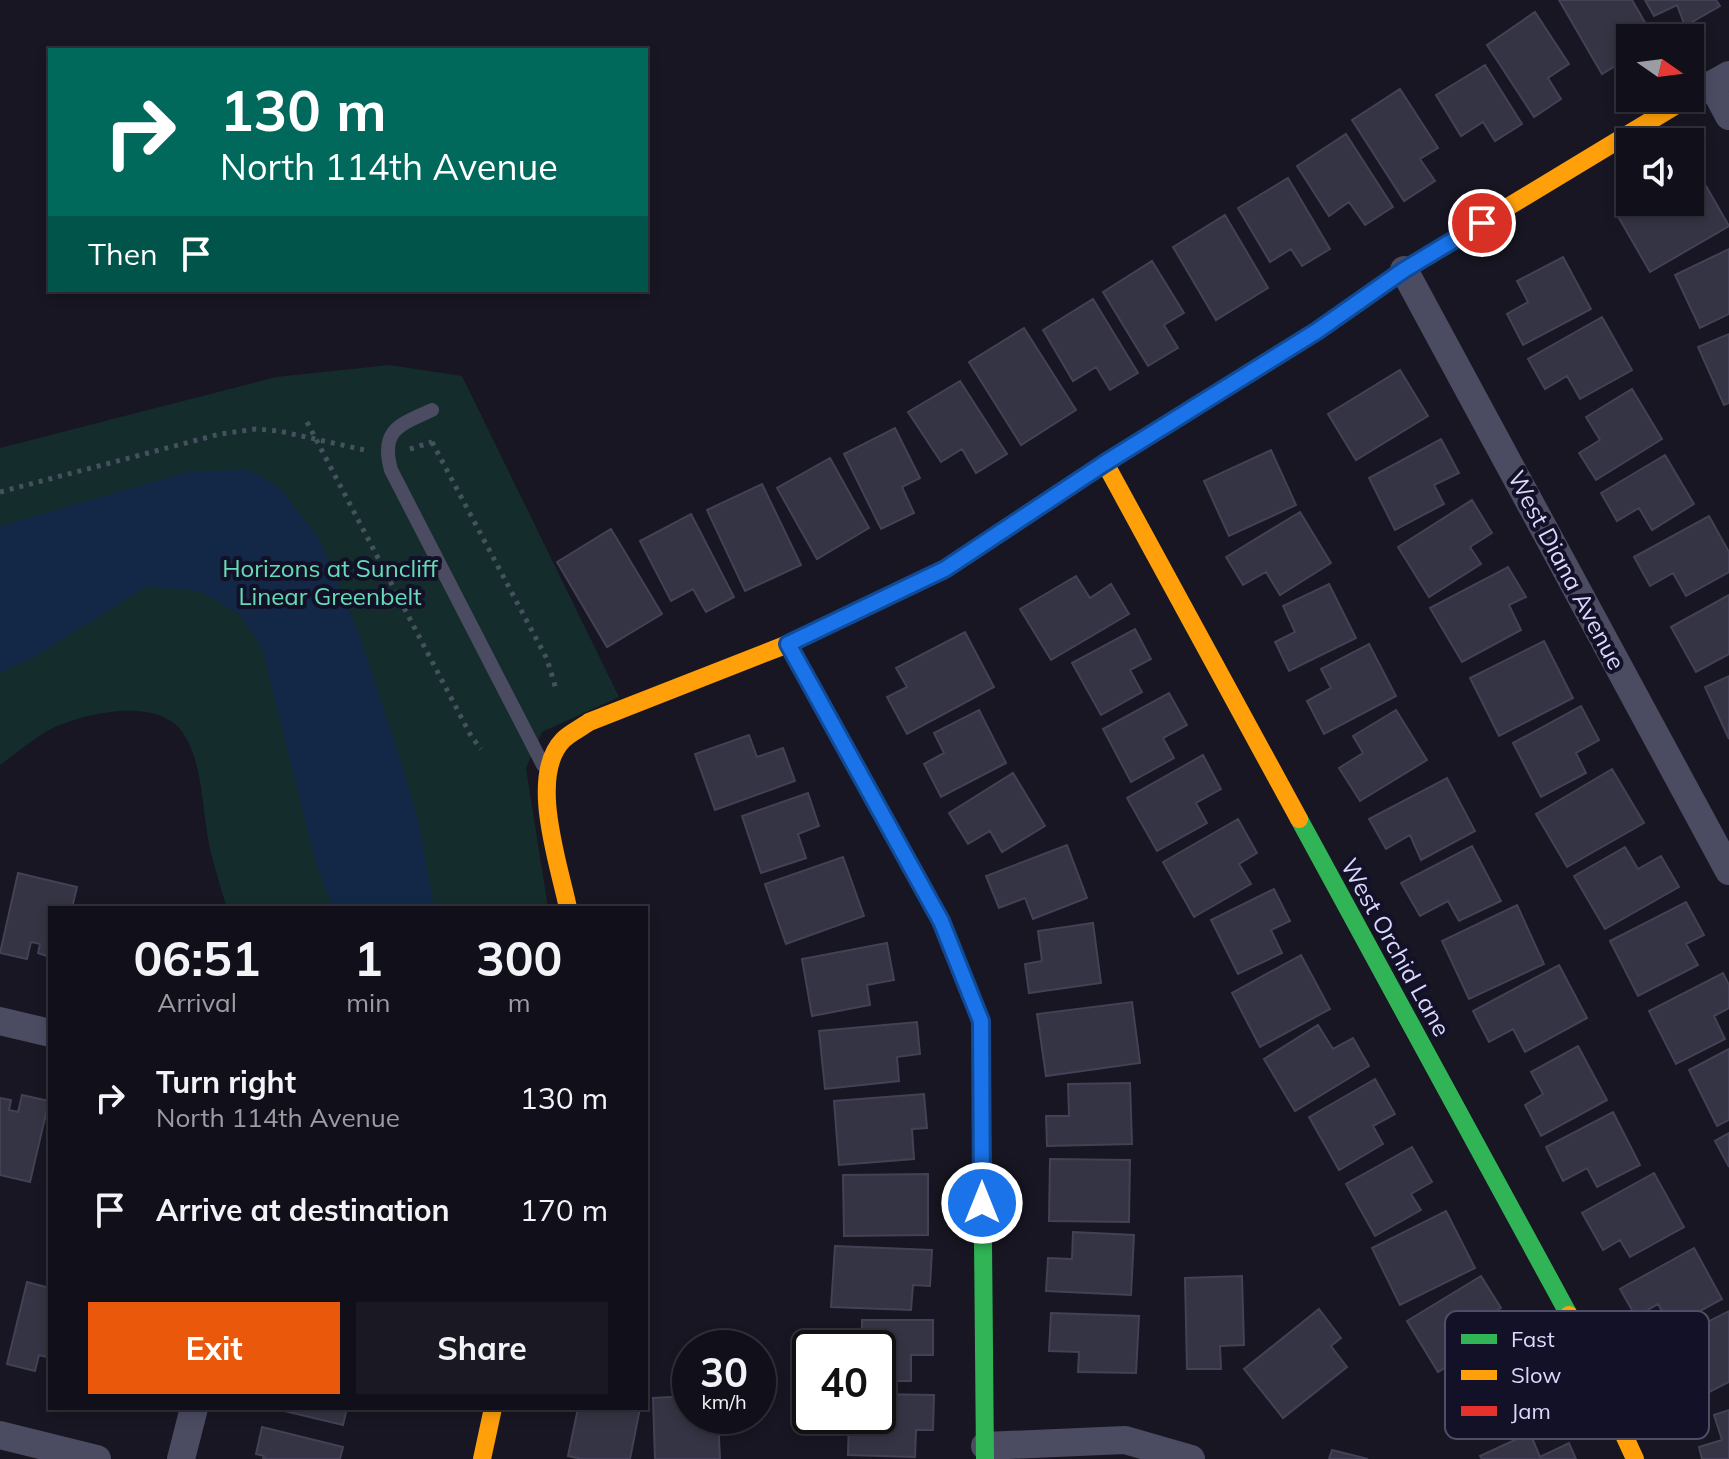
<!DOCTYPE html>
<style>
:root{--surface:#11101a;--page:#1a1923;--text:#f1f3f6;--muted:#9c9da2;--line:#303039;--accent:#ea580c}
body{margin:0;font-family:Mulish,sans-serif;background:var(--page);color:var(--text);height:100vh;display:flex;flex-direction:column;font-size:30px;white-space:nowrap}
*{box-sizing:border-box;margin:0}
p{font-size:26px;color:var(--muted)}
.icon{flex:none;width:44px;height:44px;fill:none;stroke:currentColor;stroke-width:2;stroke-linecap:round;stroke-linejoin:round}
.map{position:relative;flex:1;overflow:hidden}
.panel{position:absolute;left:48px;top:906px;width:600px;height:504px;display:flex;flex-direction:column;background:var(--surface);border-radius:0px;box-shadow:0 4px 12px #0003,0 0 0 2px var(--line)}
.panel>*{flex:none}
.banner{position:absolute;left:48px;top:48px;width:600px;height:244px;border-radius:0px;box-shadow:0 4px 12px #0003,0 0 0 2px var(--line);background:#00695c;color:#fff;overflow:hidden}
.needle{width:52px;rotate:104deg}
.controls{position:absolute;left:1616px;top:24px;display:grid;gap:16px}
.controls a{display:grid;place-items:center;width:88px;height:88px;border-radius:0px;background:var(--surface);box-shadow:0 4px 12px #0003,0 0 0 2px var(--line);font-size:40px}
.speed{position:absolute;left:672px;top:1330px;display:flex;gap:16px;font-size:40px;font-weight:700;text-align:center}
.speed>*{display:grid;place-content:center;width:104px;height:104px;border-radius:50%;background:var(--surface);box-shadow:0 4px 12px #0003,0 0 0 2px var(--line);line-height:1}
.speed small{font-size:20px;font-weight:400}
.speed .limit{border:4px solid #111;border-radius:12px;background:#fff;color:#111}
.pin{position:absolute;display:grid;place-items:center;width:68px;height:68px;color:#fff;margin:-34px;border:4px solid #fff;border-radius:50%;box-shadow:0 2px 8px #0007}
.me{position:absolute;width:88px;margin:-44px;rotate:0deg;stroke-linejoin:round;filter:drop-shadow(0 0 6px #0008)}
.turn{display:flex;align-items:center;gap:28px;height:168px;padding:0 40px;font-size:36px}
.turn .icon{width:104px;height:104px;stroke-width:2.5}
.turn b{display:block;font-size:56px;line-height:68px}
.then{display:flex;align-items:center;height:76px;padding:0 40px;background:#0003;gap:16px;font-size:30px}
.eta{display:flex;justify-content:space-evenly;align-items:center;height:136px;text-align:center}
.eta b{font-size:48px;font-weight:700;line-height:56px}
.action{display:flex;gap:16px;margin-top:auto;padding:16px 40px}
.action a{flex:1;height:92px;border-radius:0px;background:var(--accent);color:#fff;font-size:32px;font-weight:700;line-height:92px;text-align:center}
.action a+a{background:var(--page);color:var(--text)}
ul{padding:0;list-style:none}
li{display:flex;align-items:center;gap:24px;height:112px;padding:0 40px}
li div{flex:1}
li b{display:block;font-size:30px}
li em{font-style:normal}
.map>svg:first-child{display:block}
.green{fill:#142c2c}
.water{fill:#122846}
.building{fill:#353444;stroke:#434155;stroke-width:2}
.lines{fill:none;stroke-linecap:round;stroke-linejoin:round}
.path{stroke:#45525e;stroke-width:5;stroke-dasharray:4 6;stroke-linecap:butt}
.lane{stroke:#4b4c62;stroke-width:14}
.street{stroke:#4b4c62;stroke-width:28}
.fast{stroke:#30b455;stroke-width:18}
.slow{stroke:#ff9f0a;stroke-width:18}
.jam{stroke:#e5322d;stroke-width:18}
.route-casing{stroke:#114b97;stroke-width:20}
.route{stroke:#1a73e8;stroke-width:14}
.labels{text-anchor:middle;dominant-baseline:central;stroke-width:8;stroke-linejoin:round;paint-order:stroke}
.park-label{font-size:24px;fill:#67dbb7;stroke:#131127}
.street-label{font-size:24px;fill:#dad8fd;stroke:#131127}
.key{fill:#131127;stroke:#4f4d67;stroke-width:2}
.key-label{font-size:22px;fill:#dad8fd}
</style>
<div class="map">
<svg width="1729" height="1459" viewBox="0 0 1729 1459">
<rect width="100%" height="100%" fill="#171622"/>
<path class="green" d="M389,365l73,11 157,321 -77,35 -16,36 22,140h-321c-6,-19 -12,-39 -17,-59 -8,-36 -6,-81 -25,-113 -23,-40 -95,-24 -130,-9 -19,9 -38,26 -55,38v-317l276,-71z"/>
<path class="water" d="M249,470l30,17 41,53 38,91 42,128 19,64 15,85h-99l-4,-4 -16,-44 -53,-212 -23,-34 -40,-23 -52,-5 -111,70 -36,17v-147l191,-55z"/>
<path class="building" d="M1559,0h73l22,38h-24v19l-28,17z
M1645,0h71l4,6 -35,20 -8,-21 -23,11z
M1535,12l34,52 -21,14 13,21 -27,18 -47,-72z
M1485,65l37,59 -27,17 -12,-19 -22,14 -25,-41z
M1400,89l38,59 -18,11 15,22 -31,20 -52,-81z
M1346,134l47,73 -28,18 -16,-23 -20,14 -32,-50z
M1698,172l31,54 -79,46 -31,-54 28,-16h43v-25z
M1288,178l42,71 -28,17 -11,-17 -21,13 -32,-54z
M1225,215l43,73 -52,32 -43,-73z
M1729,249v65l-29,14 -25,-53z
M1563,257l28,52 -68,36 -16,-31 21,-12 -11,-21z
M1152,261l32,52 -20,12 14,23 -30,18 -45,-74z
M1093,299l45,74 -28,17 -14,-23 -23,14 -30,-51z
M1602,317l30,53 -52,29 -13,-23 -22,13 -17,-30z
M1024,328l52,82 -55,35 -52,-83z
M1729,334v69l-5,2 -26,-58z
M1400,370l28,46 -72,44 -28,-46z
M960,381l47,73 -31,19 -14,-24 -21,13 -33,-50z
M1632,389l30,50 -66,41 -17,-27 21,-13 -14,-23z
M895,428l25,50 -18,9 12,26 -33,16 -37,-75z
M1441,439l18,34 -25,12 10,19 -49,26 -26,-52z
M1271,450l25,55 -67,31 -25,-55z
M1665,455l29,49 -42,26 -13,-22 -22,13 -16,-28z
M830,458l39,70 -52,31 -40,-71z
M762,484l39,81 -56,26 -38,-81z
M1472,500l20,33 -22,14 11,17 -52,33 -31,-50z
M1300,512l31,51 -51,32 -14,-23 -23,13 -17,-28z
M691,514l43,83 -28,15 -13,-23 -22,12 -31,-60z
M1709,516l20,36v20l-43,24 -13,-23 -23,13 -16,-29z
M611,529l51,85 -55,33 -50,-85z
M1508,567l18,30 -17,8 12,25 -59,32 -32,-54z
M1076,576l14,22 21,-14 18,30 -78,46 -31,-51z
M1329,584l27,54 -67,33 -14,-29 20,-10 -12,-26z
M1729,595v59l-33,18 -25,-45z
M1135,629l16,30 -21,11 12,22 -41,23 -29,-52z
M965,632l29,55 -87,47 -20,-37 20,-10 -11,-19z
M1544,641l29,57 -74,38 -29,-58z
M1369,644l27,52 -72,38 -17,-33 24,-13 -10,-19z
M1729,676v63l-24,-52z
M1169,693l18,32 -24,13 11,20 -43,24 -28,-53z
M1581,706l18,34 -23,13 10,20 -45,24 -28,-54z
M979,710l27,53 -65,34 -17,-33 20,-11 -10,-20z
M1396,710l31,50 -67,41 -21,-33 24,-15 -10,-17z
M749,735l8,22 26,-9 12,33 -80,29 -20,-56z
M1203,755l18,34 -25,14 11,20 -50,28 -30,-53z
M1612,769l32,54 -77,44 -31,-53z
M1013,773l32,53 -43,26 -12,-21 -22,13 -19,-31z
M1447,778l28,53 -54,29 -11,-25 -24,14 -17,-30z
M808,793l11,33 -21,8 8,24 -45,15 -19,-57z
M1238,819l19,34 -18,11 12,20 -57,33 -31,-55z
M1067,845l20,53 -54,21 -8,-21 -26,10 -13,-32z
M1472,846l29,55 -42,20 -11,-20 -28,15 -19,-33z
M1625,847l13,22 23,-13 18,31 -74,42 -31,-53z
M843,857l21,59 -78,28 -21,-60z
M18,873l59,14 -5,21h-22v49l-12,-4 2,-9 -9,-2 -4,17 -27,-6z
M1274,889l16,32 -19,9 11,23 -44,21 -27,-54z
M1686,902l18,33 -18,9 12,21 -60,31 -28,-55z
M1517,905l27,59 -75,35 -27,-58z
M1093,923l8,60 -72,10 -4,-29 17,-3 -4,-30z
M887,943l7,37 -27,5 3,20 -58,11 -10,-57z
M1301,955l29,54 -70,38 -28,-54z
M1559,965l28,53 -62,34 -12,-23 -24,13 -16,-31z
M1723,973l6,12v23l-15,8 11,23 -49,25 -27,-53z
M1132,1002l8,61 -94,13 -9,-62z
M917,1022l3,32 -23,3 2,24 -74,8 -6,-58z
M1318,1025l15,24 20,-11 16,28 -74,45 -31,-52z
M1578,1046l29,54 -66,36 -16,-31 18,-11 -12,-22z
M1729,1049v71l-12,6 -28,-56z
M1375,1079l20,35 -22,12 10,18 -44,26 -30,-53z
M1130,1083l2,61 -85,2 -1,-30h23l-1,-32z
M924,1094l3,34 -15,1 2,30 -75,6 -5,-64z
M22,1095l27,6 -19,81 -30,-7v-77l11,2 -2,10 9,2z
M1613,1112l27,53 -43,22 -10,-19 -24,13 -17,-34z
M1729,1133v34l-14,-26z
M1412,1147l20,35 -21,12 10,16 -46,26 -29,-52z
M1050,1159l80,1 -1,62 -80,-1z
M1654,1173l30,54 -54,30 -10,-17 -17,10 -21,-37z
M928,1174v61l-84,1 -1,-61z
M1446,1211l29,57 -75,37 -28,-57z
M1073,1232l61,3 -3,60 -85,-4 2,-33 24,1z
M835,1246l97,4 -2,36 -17,-1 -2,25 -80,-3z
M1694,1248l28,51 -51,28 -13,-23 -22,13 -16,-28z
M1242,1276l2,69 -24,1 1,23h-34l-2,-91z
M1481,1276l20,32 -25,15 11,19 -49,30 -31,-51z
M27,1282l23,6v70l-11,-3 -4,16 -28,-7z
M1319,1309l22,29 -10,8 16,21 -64,51 -39,-49z
M1729,1311v71l-45,23 -28,-57z
M1051,1313l88,3 -3,57 -58,-1 1,-20 -30,-1z
M862,1320h71v35h-22v26h-33v-33h-16z
M878,1394l56,1 -1,35h-17l-1,27 -67,-2 1,-39h29z
M690,1396v20h28l2,43h-65l-2,-61z
M272,1408h75l-4,17z
M578,1408h62l-10,51h-48l-14,-3z
M1729,1410v49h-27l-3,-12 23,-7 -8,-25z
M262,1427l81,20 -3,12h-77l1,-3 -8,-2z
M1530,1433l10,24 29,-14 7,16h-94l-2,-3z
M1332,1450l36,9h-39z"/>
<g class="lines">
<path class="path" d="M307,422l164,314 10,13
M432,442l115,217 9,30
M410,449l22,-7
M0,492l220,-58 36,-5 23,2 90,20"/>
<path class="lane" d="M432,410c-33,15 -52,20 -41,60l152,295"/>
<path class="street" d="M1712,84l17,32
M1690,97l39,-22
M1404,270l325,601
M0,1021l50,12
M0,1435l97,24
M985,1446l140,-6 66,19
M181,1459l13,-51"/>
<path class="fast" d="M1299,819l270,496
M976,1008l5,13 4,438"/>
<path class="slow" d="M1468,231l220,-133
M1105,463l194,356
M568,908c-9,-44 -40,-132 -5,-168 7,-7 18,-12 26,-18l199,-78 108,-52
M1569,1315l66,144
M482,1459l11,-51"/>
<path class="jam" d="M896,592l49,-23 160,-106 212,-132 87,-61 64,-39
M788,644l153,277 35,87"/>
</g>
<g class="lines">
<g class="route-casing">
<path id="route" d="M982,1203l-1,-182 -40,-100 -153,-277 157,-75 160,-106 212,-132 87,-61 78,-47"/>
</g>
<use href="#route" class="route"/>
</g>
<g class="labels">
<g class="park-label">
<text x="330" y="568">Horizons at Suncliff<tspan x="330" dy="28">Linear Greenbelt</tspan></text>
</g>
<g class="street-label">
<text transform="translate(1567 570) rotate(62)">West Diana Avenue</text>
<text transform="translate(1396 947) rotate(61)">West Orchid Lane</text>
</g>
</g>
<rect x="1445" y="1311" width="264" height="128" rx="12" class="key"/>
<rect x="1461" y="1334" width="36" height="10" fill="#30b455"/>
<rect x="1461" y="1370" width="36" height="10" fill="#ff9f0a"/>
<rect x="1461" y="1406" width="36" height="10" fill="#e5322d"/>
<g class="key-label">
<text x="1511" y="1347">Fast</text>
<text x="1511" y="1383">Slow</text>
<text x="1511" y="1419">Jam</text>
</g>
</svg>
<div class="controls">
<a><svg class="needle" viewBox="-14 -14 28 28"><path d="M0-13l5 13h-10z" fill="#e53935"/><path d="M0 13l5-13h-10z" fill="#9c9da2"/></svg></a>
<a><svg class="icon" aria-label="sound" viewBox="0 0 24 24"><path d="M4 9h4l5-4v14l-5-4H4zM17 9q2 3 0 6"/></svg></a>
</div>
<div class="speed"><div>30<small>km/h</small></div><div class="limit">40</div></div>
<div class="pin" style="left:1482px;top:223px;background:#d93025"><svg class="icon" aria-label="arrive" viewBox="0 0 24 24"><path d="M6 21V4h12l-3 4 3 4H6"/></svg></div>
<svg class="me" style="left:982px;top:1203px" viewBox="-20 -20 40 40"><circle r="17" fill="#1a73e8" stroke="#fff" stroke-width="3"/><path d="M0-11L8 9 0 5-8 9z" fill="#fff"/></svg>
<div class="banner">
<div class="turn"><svg class="icon" aria-label="right" viewBox="0 0 24 24"><path d="M7 20v-9h11M14 6l5 5-5 5"/></svg><div><b>130 m</b>North 114th Avenue</div></div>
<div class="then">Then<svg class="icon" aria-label="arrive" viewBox="0 0 24 24"><path d="M6 21V4h12l-3 4 3 4H6"/></svg></div>
</div>
<section class="panel">
<div class="eta">
<div><b>06:51</b><p>Arrival</p></div>
<div><b>1</b><p>min</p></div>
<div><b>300</b><p>m</p></div>
</div>
<ul>
<li><svg class="icon" aria-label="right" viewBox="0 0 24 24"><path d="M7 20v-9h11M14 6l5 5-5 5"/></svg><div><b>Turn right</b><p>North 114th Avenue</p></div><em>130 m</em></li>
<li><svg class="icon" aria-label="arrive" viewBox="0 0 24 24"><path d="M6 21V4h12l-3 4 3 4H6"/></svg><div><b>Arrive at destination</b></div><em>170 m</em></li>
</ul>
<div class="action"><a>Exit</a><a>Share</a></div>
</section>
</div>
